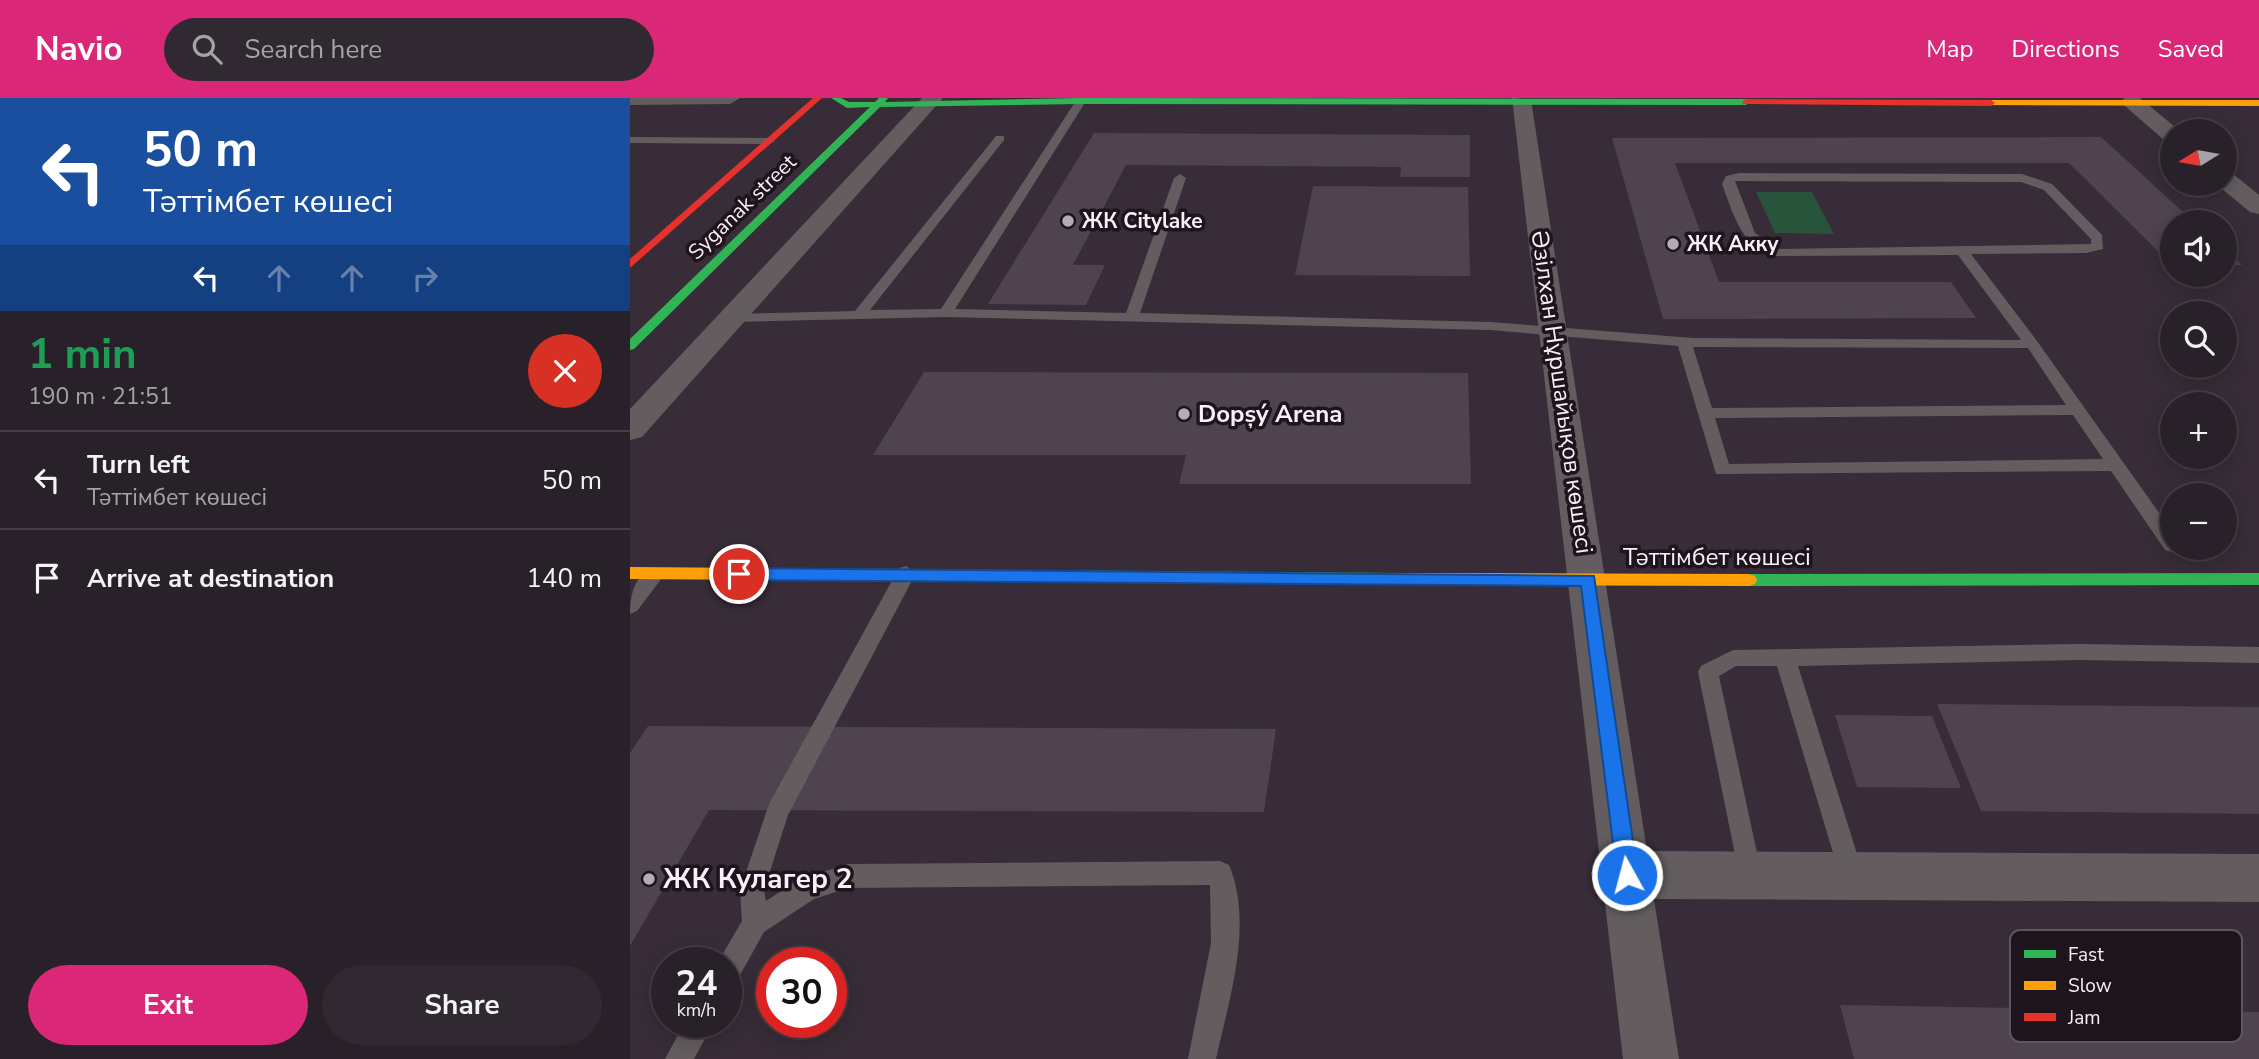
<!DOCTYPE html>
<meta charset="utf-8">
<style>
:root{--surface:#292129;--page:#312931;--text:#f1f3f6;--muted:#a5a3a8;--line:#453e46;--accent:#db2777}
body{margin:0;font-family:"Nunito Sans",sans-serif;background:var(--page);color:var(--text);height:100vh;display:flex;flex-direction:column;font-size:26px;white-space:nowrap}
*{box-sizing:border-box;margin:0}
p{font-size:23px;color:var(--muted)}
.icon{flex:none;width:38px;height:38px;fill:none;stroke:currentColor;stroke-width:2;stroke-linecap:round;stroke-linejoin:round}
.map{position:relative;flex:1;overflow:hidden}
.panel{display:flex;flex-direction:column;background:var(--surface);width:630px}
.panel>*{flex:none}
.top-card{background:#1a4fa0;color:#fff;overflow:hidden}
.needle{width:46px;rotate:259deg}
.tools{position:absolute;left:1530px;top:21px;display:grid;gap:14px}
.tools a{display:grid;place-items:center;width:77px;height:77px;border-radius:50%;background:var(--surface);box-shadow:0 4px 18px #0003,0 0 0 2px var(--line);font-size:35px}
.speed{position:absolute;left:21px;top:849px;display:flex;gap:14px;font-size:35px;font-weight:700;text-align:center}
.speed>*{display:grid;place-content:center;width:91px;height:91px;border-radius:50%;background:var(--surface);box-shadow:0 4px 18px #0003,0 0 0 2px var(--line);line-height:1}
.speed small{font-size:18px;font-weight:400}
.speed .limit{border:10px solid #d22;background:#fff;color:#111}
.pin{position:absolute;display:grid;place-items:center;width:60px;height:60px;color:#fff;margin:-30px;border:4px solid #fff;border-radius:50%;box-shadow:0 2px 7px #0007}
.me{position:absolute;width:77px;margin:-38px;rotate:353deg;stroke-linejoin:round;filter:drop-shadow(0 0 5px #0008)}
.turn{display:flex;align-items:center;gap:24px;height:147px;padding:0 28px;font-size:32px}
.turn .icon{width:91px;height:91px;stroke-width:2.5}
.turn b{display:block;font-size:49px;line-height:60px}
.lanes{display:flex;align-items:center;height:66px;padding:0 28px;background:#0003;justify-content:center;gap:35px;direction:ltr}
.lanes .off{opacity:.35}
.round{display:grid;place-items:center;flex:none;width:74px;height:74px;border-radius:37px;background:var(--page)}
.headline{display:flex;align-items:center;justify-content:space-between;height:119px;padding:0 28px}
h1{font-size:42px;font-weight:700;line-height:52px;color:#1e9e55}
.primary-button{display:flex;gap:14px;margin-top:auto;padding:14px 28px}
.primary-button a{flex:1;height:80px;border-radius:42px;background:var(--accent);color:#fff;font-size:28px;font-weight:700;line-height:80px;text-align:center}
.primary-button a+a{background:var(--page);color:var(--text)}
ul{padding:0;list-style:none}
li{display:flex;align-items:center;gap:21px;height:98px;padding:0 28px;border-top:2px solid var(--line)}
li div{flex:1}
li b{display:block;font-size:26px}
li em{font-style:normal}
header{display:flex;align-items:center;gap:42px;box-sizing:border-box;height:98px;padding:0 35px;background:var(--accent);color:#fff}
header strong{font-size:33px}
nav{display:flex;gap:38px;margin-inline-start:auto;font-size:24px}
.search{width:490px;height:63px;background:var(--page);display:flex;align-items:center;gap:18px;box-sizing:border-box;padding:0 24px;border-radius:38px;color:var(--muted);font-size:26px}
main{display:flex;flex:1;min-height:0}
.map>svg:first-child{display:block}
.green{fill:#27543b}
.building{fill:#4f434f}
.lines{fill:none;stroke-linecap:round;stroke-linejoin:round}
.lane{fill:#635d5f;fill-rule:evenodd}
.street{fill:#635d5f;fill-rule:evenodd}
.fast{fill:#30b455;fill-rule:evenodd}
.slow{fill:#ff9f0a;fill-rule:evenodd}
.jam{fill:#e5322d;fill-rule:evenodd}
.route{fill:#1a73e8;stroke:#114b97;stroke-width:2}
.poi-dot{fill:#b6aab6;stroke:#1d141c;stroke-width:2.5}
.labels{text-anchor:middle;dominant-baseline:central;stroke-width:7;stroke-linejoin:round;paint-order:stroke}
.far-street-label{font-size:21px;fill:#fbeefb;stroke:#1d141c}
.far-poi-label{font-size:21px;font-weight:bold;fill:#fbeefb;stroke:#1d141c;text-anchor:start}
.street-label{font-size:24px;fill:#fbeefb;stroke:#1d141c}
.poi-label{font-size:24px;font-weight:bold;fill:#fbeefb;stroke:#1d141c;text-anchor:start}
.near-poi-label{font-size:28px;font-weight:bold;fill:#fbeefb;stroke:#1d141c;text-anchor:start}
.key{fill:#1d141c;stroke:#60555f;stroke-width:2}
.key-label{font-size:19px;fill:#fbeefb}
</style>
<header>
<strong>Navio</strong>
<div class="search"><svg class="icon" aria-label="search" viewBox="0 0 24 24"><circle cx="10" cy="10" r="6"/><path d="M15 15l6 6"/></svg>Search here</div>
<nav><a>Map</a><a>Directions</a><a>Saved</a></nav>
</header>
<main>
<section class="panel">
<div class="top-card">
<div class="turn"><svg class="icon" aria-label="left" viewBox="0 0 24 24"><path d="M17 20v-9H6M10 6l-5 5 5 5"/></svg><div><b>50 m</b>Тәттімбет көшесі</div></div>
<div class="lanes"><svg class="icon" aria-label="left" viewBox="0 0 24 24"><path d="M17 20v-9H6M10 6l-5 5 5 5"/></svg><svg class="icon off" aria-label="ahead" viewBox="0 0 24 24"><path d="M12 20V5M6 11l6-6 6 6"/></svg><svg class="icon off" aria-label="ahead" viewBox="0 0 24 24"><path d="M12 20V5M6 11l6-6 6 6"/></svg><svg class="icon off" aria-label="right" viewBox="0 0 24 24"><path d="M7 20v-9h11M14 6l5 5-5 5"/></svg></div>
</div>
<div class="headline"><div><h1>1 min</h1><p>190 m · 21:51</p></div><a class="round" style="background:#d93025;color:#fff"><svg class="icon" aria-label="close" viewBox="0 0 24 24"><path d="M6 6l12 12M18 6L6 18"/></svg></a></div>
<ul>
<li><svg class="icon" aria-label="left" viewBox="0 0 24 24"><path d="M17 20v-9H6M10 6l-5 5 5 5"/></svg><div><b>Turn left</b><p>Тәттімбет көшесі</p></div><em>50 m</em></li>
<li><svg class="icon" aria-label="arrive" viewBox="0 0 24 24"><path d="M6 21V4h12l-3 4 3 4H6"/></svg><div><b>Arrive at destination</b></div><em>140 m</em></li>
</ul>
<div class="primary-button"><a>Exit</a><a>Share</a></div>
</section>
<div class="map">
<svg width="1629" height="961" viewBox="0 0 1629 961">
<rect width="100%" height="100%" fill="#372c37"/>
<path class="green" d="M1126,94h56l22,42 -59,-1z"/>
<path class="building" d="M464,35l376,2v42h-70l1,-10 -275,-2 -53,100h32l-19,40 -98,-1z
M1471,39l93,85h-22v43l-103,-102h-394l44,119h232l25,36 -313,1 -51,-181z
M683,88l155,1 2,89 -175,-1z
M1594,151l18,16h-18z
M294,274l544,1 3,111h-292l7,-29h-313z
M1307,606l322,3v107l-278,-3z
M1205,617l97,1 29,72 -104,-1z
M18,628l628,3 -12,83 -555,-2 -79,136v-193z
M1210,907l419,7v47h-405z"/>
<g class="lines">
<path class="lane" d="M447,1l9,2 -131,208 171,4 48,-135 6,-4 6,4 -46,135 350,9 203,16 328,2 -63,-85 -187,1c-31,-13 -38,-43 -49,-72l4,-8 13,-3 283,1 30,10 50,51 1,14 -17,4 -115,1 66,87 135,190v17h8l-8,4 -7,-2 -54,-79 -395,3 -38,-128 -188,-16 -545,-13 -215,5 -7,-4 7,-4 125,-3 141,-175h8v4l-134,170 71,-1zM1105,83l286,1 23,8 47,49v5l-313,5 -23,-16zM1063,249l335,1 38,57 -354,3zM1443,317l30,44 -374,5 -14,-46z
M0,39l139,1 6,3 -6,3 -139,-1z
M276,468l10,7 -128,242 -24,75 2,11 32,-21 50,-16 372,-3 9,4c25,59 0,135 -13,194h-28l23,-116 -1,-58 -362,3 -34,11 -50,33 -29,52 -9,4v-26h-8l24,-41 -2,-31 29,-86 130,-236z
M25,469l10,7 -28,37 -7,3c0,-19 5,-41 25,-47z
M1449,546l180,3v16l-180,-3 -281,6 66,210 -3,8 -9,4 -9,-4 -3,-8 -63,-210h-41l-17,10 43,200 -3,8 -9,4 -9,-4 -43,-212 3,-6 32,-16z
M55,924h29l-20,37h-29z"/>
<path class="street" d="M0,0h110l-10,6 -100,1z
M292,0h21l-301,339 -12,3v-31z
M882,0l19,2 116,751 612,3v48l-605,-3 25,160h-56z
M1494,0h16l40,33h-8v11l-8,-2 -39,-34 -3,-4z
M1594,73l8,2 27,22v19l-9,-2 -34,-28h8z"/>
<path class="fast" d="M201,0h10l8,4h26l4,-4h9l-3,4 196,-4 665,1 4,3 -4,3 -665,-1 -201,3 -246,242 -4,1v-11l240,-232 -23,1z
M272,471l502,4 8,6 -8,6 -502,-4 -8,-6z
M1629,475v12l-510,1 -6,-2 -2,-4 2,-4 6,-2z"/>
<path class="slow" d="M1361,2h268v6l-271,-1v-4z
M0,469l272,2 8,6 -8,6 -272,-2z
M774,475l345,1 6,2 2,4 -2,4 -6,2 -345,-1 -8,-6z"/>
<path class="jam" d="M183,0h9l-192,170v-9z
M1116,1l245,1 4,3 -4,3 -248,-2 -1,-2z"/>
</g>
<path class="route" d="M109,470l855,8 44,299 -3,7 -8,3 -7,-3 -3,-7 -36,-289 -842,-6 -8,-6z"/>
<g class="poi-dot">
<circle cx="438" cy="123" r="7"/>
<circle cx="1043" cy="146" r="7"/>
<circle cx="554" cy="316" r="7"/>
<circle cx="19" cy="781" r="7"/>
</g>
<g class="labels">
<g class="far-street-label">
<text transform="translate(112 109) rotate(-44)">Syganak street</text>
</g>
<g class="far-poi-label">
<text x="452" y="123">ЖК Citylake</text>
<text x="1057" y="146">ЖК Акку</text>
</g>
<g class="street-label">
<text transform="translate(932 294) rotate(82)">Әзілхан Нұршайықов көшесі</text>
<text x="1087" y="459">Тәттімбет көшесі</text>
</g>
<g class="poi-label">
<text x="568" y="316">Dopșý Arena</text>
</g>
<g class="near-poi-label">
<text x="33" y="781">ЖК Кулагер 2</text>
</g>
</g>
<rect x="1380" y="832" width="232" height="112" rx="10" class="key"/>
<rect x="1394" y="852" width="32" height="8" fill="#30b455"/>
<rect x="1394" y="883" width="32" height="9" fill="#ff9f0a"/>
<rect x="1394" y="915" width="32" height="8" fill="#e5322d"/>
<g class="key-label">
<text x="1438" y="863">Fast</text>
<text x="1438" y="894">Slow</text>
<text x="1438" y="926">Jam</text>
</g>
</svg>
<div class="tools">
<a><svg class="needle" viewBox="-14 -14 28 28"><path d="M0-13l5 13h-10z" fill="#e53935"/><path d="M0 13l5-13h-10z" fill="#a5a3a8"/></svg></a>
<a><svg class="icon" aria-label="sound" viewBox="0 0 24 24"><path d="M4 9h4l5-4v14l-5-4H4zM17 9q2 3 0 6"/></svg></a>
<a><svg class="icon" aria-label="search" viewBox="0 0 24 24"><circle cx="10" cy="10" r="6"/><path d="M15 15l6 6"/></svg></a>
<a>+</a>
<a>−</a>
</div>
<div class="speed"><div>24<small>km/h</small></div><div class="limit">30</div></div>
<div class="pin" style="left:109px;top:476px;background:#d93025"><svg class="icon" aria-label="arrive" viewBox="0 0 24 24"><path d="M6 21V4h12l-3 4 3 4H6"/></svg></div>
<svg class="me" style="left:997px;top:777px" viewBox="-20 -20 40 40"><circle r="17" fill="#1a73e8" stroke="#fff" stroke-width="3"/><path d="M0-11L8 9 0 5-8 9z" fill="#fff"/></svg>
</div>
</main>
